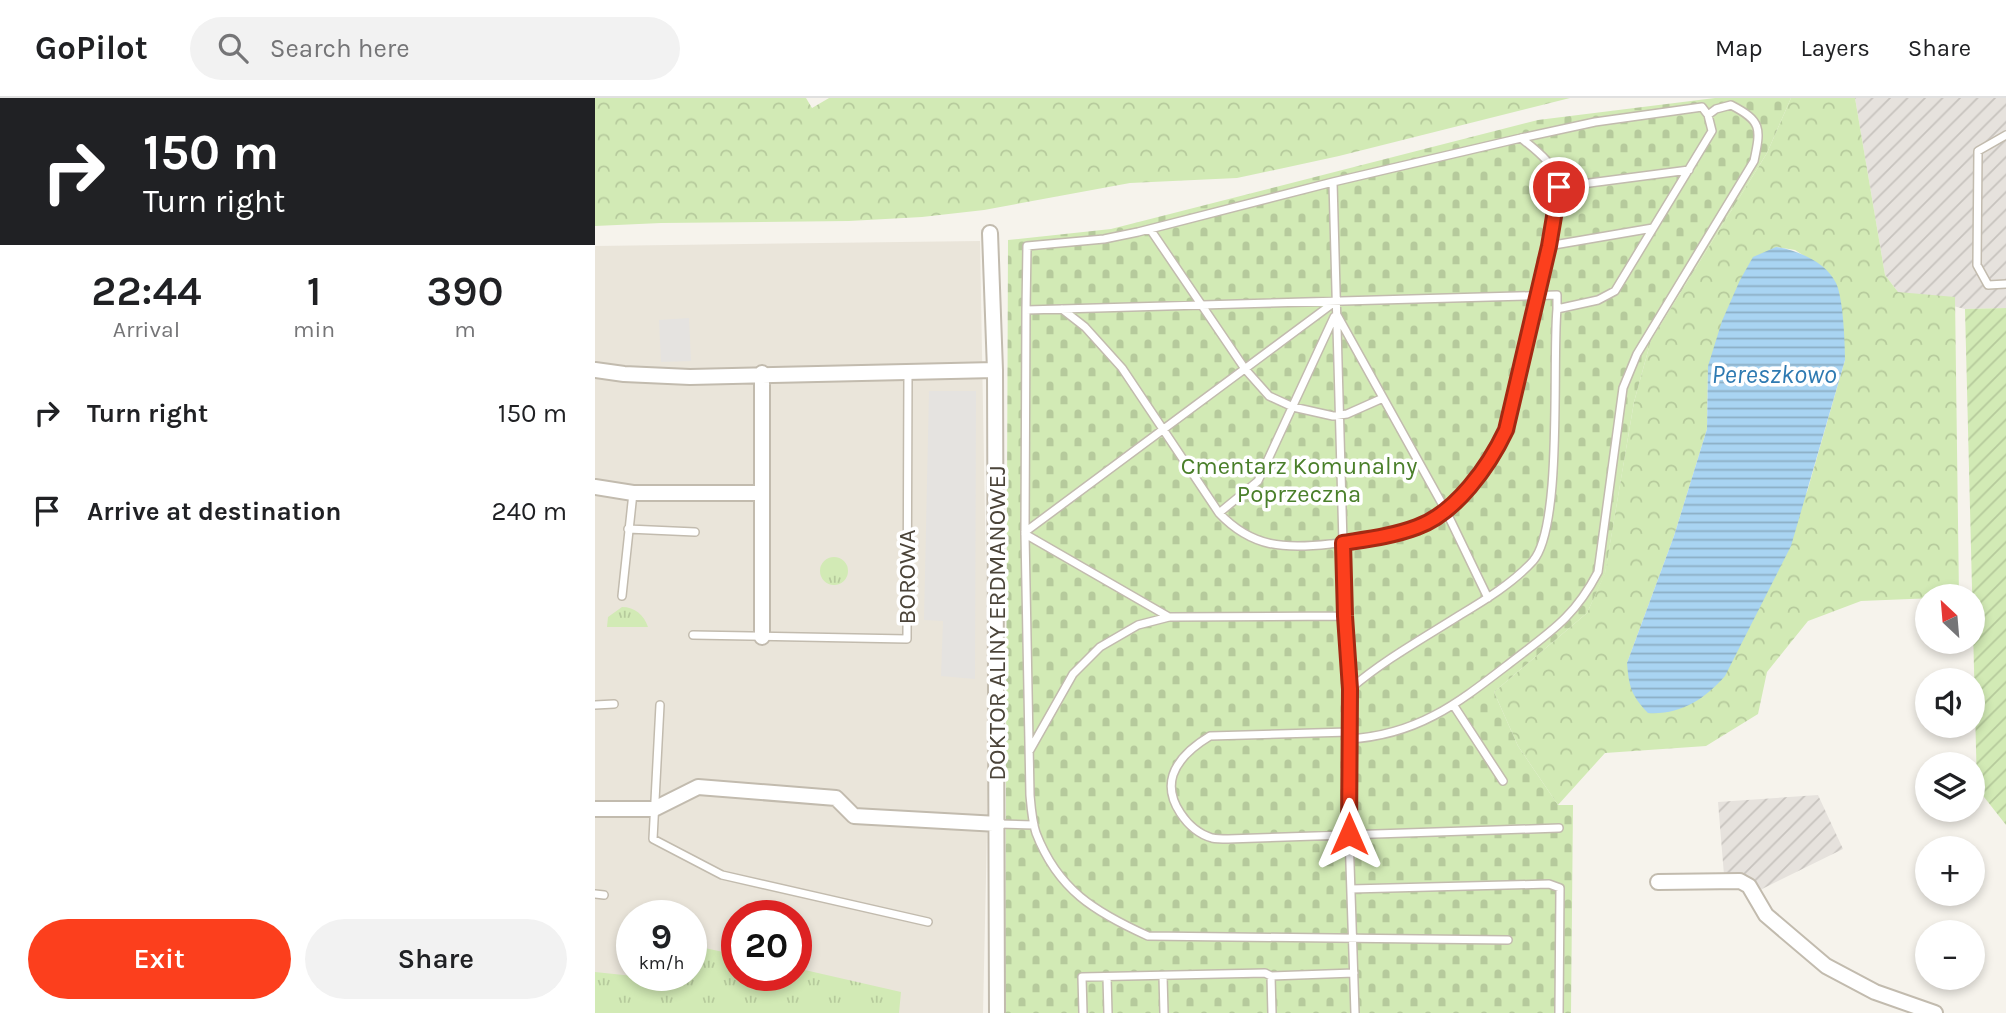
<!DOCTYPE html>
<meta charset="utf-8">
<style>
:root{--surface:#fff;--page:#f2f2f2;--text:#202124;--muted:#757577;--line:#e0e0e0;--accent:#fc3f1d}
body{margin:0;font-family:Karla,sans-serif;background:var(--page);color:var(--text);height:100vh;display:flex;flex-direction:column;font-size:26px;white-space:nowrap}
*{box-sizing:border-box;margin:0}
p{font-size:23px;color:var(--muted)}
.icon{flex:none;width:38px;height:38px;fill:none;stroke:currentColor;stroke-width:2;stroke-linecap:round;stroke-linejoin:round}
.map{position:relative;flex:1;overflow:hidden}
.sheet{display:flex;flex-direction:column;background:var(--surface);width:595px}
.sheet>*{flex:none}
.banner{background:#202124;color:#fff;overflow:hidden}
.needle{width:46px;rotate:334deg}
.buttons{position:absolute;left:1320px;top:486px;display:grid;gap:14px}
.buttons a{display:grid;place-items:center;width:70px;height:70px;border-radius:50%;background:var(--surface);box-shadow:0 4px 10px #0003;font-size:35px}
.speed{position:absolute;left:21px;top:802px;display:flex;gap:14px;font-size:35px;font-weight:700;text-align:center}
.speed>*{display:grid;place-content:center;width:91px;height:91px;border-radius:50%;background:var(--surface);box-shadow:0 4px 10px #0003;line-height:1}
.speed small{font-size:18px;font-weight:400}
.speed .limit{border:10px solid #d22;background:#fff;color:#111}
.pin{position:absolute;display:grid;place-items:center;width:60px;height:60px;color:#fff;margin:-30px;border:4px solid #fff;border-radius:50%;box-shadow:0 2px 7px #0007}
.me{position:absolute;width:77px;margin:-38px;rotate:0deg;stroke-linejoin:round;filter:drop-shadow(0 0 5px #0008)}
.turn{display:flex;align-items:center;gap:24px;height:147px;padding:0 28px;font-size:32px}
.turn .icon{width:91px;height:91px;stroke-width:2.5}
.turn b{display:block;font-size:49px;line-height:60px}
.eta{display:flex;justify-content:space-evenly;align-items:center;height:119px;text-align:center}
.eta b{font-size:42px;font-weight:600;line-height:49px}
.action{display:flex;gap:14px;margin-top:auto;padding:14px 28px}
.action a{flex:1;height:80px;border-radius:42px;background:var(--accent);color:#fff;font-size:28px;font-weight:600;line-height:80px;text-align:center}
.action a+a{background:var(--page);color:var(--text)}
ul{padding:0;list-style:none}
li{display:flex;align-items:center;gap:21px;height:98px;padding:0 28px}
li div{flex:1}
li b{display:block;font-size:26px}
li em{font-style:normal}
header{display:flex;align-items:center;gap:42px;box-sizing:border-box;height:98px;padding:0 35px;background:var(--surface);border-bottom:2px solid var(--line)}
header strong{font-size:33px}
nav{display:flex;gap:38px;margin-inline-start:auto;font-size:24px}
.search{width:490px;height:63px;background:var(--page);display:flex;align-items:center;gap:18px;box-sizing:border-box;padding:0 24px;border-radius:38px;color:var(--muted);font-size:26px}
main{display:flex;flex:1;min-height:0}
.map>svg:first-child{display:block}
.residential{fill:#eae5da;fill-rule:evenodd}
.industrial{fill:url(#industrial-furrows)}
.grass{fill:url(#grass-tufts)}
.forest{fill:url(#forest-crowns);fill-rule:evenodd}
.cemetery{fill:url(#cemetery-stones)}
.garden{fill:url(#garden-furrows)}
.parking{fill:#e5e3e0}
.water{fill:url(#water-rules)}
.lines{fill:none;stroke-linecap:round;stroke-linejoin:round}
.lane-casing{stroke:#c2bbae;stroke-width:10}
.street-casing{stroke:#c2bbae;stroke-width:18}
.lane{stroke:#fff;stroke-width:7}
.street{stroke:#fff;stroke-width:14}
.route-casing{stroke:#a42913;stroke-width:18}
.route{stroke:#fc3f1d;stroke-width:12}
.labels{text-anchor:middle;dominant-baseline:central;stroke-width:7;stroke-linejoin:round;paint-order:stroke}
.park-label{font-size:24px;fill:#4a7f2a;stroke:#fff}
.street-label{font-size:24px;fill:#4b4439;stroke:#fff}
.water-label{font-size:26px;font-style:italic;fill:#2e7ab2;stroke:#fff}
</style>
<header>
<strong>GoPilot</strong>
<div class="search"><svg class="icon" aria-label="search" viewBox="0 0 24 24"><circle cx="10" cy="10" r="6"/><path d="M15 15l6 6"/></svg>Search here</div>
<nav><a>Map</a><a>Layers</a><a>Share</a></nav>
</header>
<main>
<section class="sheet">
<div class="banner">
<div class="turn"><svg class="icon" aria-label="right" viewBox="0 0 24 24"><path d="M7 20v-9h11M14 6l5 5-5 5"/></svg><div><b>150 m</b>Turn right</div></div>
</div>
<div class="eta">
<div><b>22:44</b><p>Arrival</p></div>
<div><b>1</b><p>min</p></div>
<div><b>390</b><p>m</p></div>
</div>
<ul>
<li><svg class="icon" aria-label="right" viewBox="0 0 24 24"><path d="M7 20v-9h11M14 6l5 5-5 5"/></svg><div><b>Turn right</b></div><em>150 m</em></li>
<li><svg class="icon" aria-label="arrive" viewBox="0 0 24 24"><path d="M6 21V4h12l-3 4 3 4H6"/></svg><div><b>Arrive at destination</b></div><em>240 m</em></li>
</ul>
<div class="action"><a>Exit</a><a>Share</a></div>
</section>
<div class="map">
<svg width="1411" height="915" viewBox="0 0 1411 915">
<defs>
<pattern id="industrial-furrows" width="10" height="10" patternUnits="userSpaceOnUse" patternTransform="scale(1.75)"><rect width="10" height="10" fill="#e6e2dd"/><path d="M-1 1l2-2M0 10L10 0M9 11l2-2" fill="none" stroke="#c7c3be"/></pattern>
<pattern id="grass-tufts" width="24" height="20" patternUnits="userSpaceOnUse" patternTransform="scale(1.75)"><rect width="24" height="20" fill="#d2eab5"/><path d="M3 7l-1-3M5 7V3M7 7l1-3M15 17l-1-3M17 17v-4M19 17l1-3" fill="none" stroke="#b6ca9c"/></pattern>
<pattern id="forest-crowns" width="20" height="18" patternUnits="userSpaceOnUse" patternTransform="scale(1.75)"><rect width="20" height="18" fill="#d2eab5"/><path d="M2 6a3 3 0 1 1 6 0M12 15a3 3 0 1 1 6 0" fill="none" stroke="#b6ca9c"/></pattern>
<pattern id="cemetery-stones" width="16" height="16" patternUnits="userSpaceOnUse" patternTransform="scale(1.75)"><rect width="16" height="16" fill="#d2eab5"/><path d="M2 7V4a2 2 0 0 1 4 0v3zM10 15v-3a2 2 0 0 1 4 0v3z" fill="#b6ca9c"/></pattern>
<pattern id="garden-furrows" width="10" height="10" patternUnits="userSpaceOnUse" patternTransform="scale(1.75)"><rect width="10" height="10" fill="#d2eab5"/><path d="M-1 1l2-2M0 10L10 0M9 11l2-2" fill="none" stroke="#b6ca9c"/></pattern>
<pattern id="water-rules" width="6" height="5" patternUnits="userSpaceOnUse" patternTransform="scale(1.75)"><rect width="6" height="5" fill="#a9d4f2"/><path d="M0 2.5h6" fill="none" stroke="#8caec5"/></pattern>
</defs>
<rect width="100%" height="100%" fill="#f6f3ec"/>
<path class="residential" d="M385,143l9,499 -6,273h-388v-767zM37,817h59v60h-59zM142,817h59v60h-59z"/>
<path class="industrial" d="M1260,0h151v210l-41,1 -67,-17 -13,-17z
M1223,697l25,54 -83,41 -9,-12 -27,-3 -6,-73z"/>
<path class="grass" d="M225 473a14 14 0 1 1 28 0a14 14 0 1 1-28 0Z
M27,509c13,0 22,8 26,20h-41l1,-10z
M96,847l46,10v20h59v-7l105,24 -2,21h-304v-41l38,4 58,-1z"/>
<path class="forest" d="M0,0h211l6,10 17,-10h741l-231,58 -102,22 -107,5 -146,27 -62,7 -73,4 -188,2 -66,3z
M1196,0h64l30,177 13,17 57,5 4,300 -98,4 -53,20 -41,51 -9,42 -52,32 -101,7 -47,52 -40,-59 -24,-54 93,-79 18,-40 29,-171 17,-62 116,-187zM1181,149l19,3 25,16 25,94 -38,132 -180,171 47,-127 33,-107 1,-63z"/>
<path class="cemetery" d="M1120,0h76l-24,55 -116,187 -17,62 -29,172 -18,39 -93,79 24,54 40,59h15l-2,208h-566l3,-773 103,-11 427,-109z"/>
<path class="garden" d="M1411,210v517l-29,-37 -12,-479z"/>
<path class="parking" d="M94,220l2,43 -30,1 -2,-42z
M334,293h47l-1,288 -34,-3 2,-55 -19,-1z"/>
<path class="water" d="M1181,149c21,3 50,15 60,36 7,14 9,59 9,77l-54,186 -66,130c-21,24 -45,39 -77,37 -17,-18 -19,-26 -21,-50l47,-127 33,-107 1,-63 14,-45 18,-41 13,-23z"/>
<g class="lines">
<g class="lane-casing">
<path id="lane" d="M1411,37l-28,16 -1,114 11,20 18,-1
M738,84l12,434 5,73 -1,145 6,179
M964,89l130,-17
M555,131l95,140 24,27 24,11 40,9 14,-2 36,-16
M953,148l105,-18
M467,211l23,18 37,41 97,145c33,35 66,36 111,31 39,-4 85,-8 116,-33 23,-19 50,-53 60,-81 9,-24 12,-52 18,-77 9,-40 19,-79 27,-119 2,-14 9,-33 8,-47 -1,-21 -23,-37 -38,-49
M431,212l1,-64 77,-7 34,-7 195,-50 188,-44 74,-16 107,-15 6,8 4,16 -97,160 -17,9 -41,9c-5,53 6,217 -24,252 -20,22 -48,39 -73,54 -38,24 -76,45 -110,74
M742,217l109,196 42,87
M624,415l39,-32 76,-164
M33,431l67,3
M430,434l311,-231
M430,436l144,83
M27,498l11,-103
M98,537l214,4 1,-268
M0,607l19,-1
M65,607l-7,134 69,36 206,47
M859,608l49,75
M754,634l-139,4c-15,9 -31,21 -37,39 -8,25 15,56 39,63 5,1 11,1 16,1l331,-11
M754,641c69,-4 109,-36 161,-76 40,-31 64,-45 88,-91l25,-184 14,-34 117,-193c7,-33 8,-40 -23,-56l-15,4 -8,6
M435,652l43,-76 27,-27 38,-22 31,-8 176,-1
M404,726l35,1
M756,791l198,-5 11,4 -1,125
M0,796l9,1
M913,842l-360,-4c-53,-24 -90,-46 -112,-103 -4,-12 -5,-26 -6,-38l-5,-261 1,-224 531,-15v14
M568,878l1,37
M676,878l1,37
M512,879l1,36
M488,915l-1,-36 183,-4 6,3 83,-3"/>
</g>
<g class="street-casing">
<path id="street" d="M395,135l5,137 2,643
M0,272l29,4 66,3 305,-7
M167,275v264
M0,389l38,6h128
M0,711h59l44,-22 138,11 18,18 144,8
M1063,784l82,-1 9,5 17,29 60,51 49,26 60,21"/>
</g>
<use href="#lane" class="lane"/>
<use href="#street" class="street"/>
</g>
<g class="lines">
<g class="route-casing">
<path id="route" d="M754,736l1,-145 -5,-73 -2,-73c25,-4 50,-7 74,-16 39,-14 72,-61 89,-97l43,-184 10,-59"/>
</g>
<use href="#route" class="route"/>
</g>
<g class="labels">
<g class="park-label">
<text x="704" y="368">Cmentarz Komunalny<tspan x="704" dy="28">Poprzeczna</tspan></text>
</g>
<g class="street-label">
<text transform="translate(312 479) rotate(-90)">BOROWA</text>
<text transform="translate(402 525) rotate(-90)">DOKTOR ALINY ERDMANOWEJ</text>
</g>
<g class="water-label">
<text x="1179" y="276">Pereszkowo</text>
</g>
</g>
</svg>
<div class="buttons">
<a><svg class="needle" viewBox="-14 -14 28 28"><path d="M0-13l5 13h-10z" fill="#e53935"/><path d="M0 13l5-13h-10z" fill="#757577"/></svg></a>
<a><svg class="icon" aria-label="sound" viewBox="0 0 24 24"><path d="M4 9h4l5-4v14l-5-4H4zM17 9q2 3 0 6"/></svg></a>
<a><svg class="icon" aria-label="layers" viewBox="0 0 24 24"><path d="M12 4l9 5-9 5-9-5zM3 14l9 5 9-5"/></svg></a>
<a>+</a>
<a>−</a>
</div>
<div class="speed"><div>9<small>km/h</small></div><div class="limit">20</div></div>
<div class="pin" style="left:964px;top:89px;background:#d93025"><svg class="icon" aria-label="arrive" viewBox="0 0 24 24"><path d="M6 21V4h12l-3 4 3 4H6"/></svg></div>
<svg class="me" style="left:754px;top:736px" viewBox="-20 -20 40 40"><path d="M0-17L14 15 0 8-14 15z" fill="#fc3f1d" stroke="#fff" stroke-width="4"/></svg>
</div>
</main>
